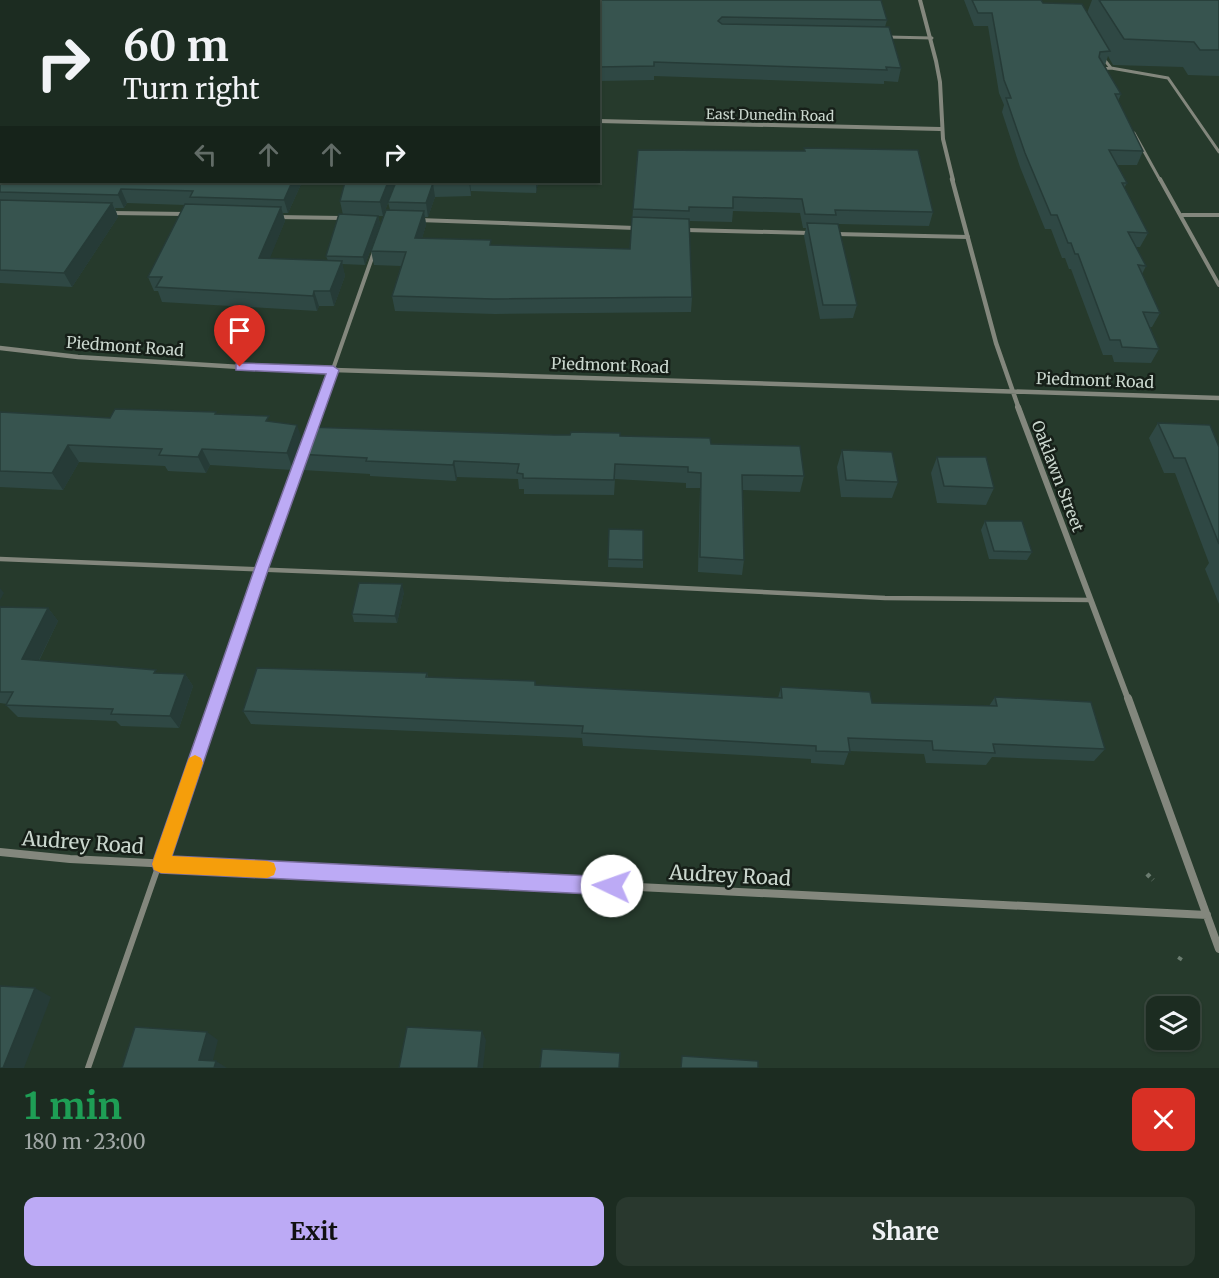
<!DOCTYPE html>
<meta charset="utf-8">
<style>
:root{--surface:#1c2c21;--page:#29382e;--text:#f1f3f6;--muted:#a0a7a5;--line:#3a483f;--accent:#bcaaf5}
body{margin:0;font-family:Merriweather,serif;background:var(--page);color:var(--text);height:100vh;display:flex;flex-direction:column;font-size:22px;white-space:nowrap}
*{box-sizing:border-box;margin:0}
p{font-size:20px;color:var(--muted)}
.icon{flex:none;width:33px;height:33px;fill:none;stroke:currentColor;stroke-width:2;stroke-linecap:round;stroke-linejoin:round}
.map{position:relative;height:1068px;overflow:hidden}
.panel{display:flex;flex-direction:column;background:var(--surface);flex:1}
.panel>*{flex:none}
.top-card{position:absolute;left:0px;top:0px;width:600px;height:183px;box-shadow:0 2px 4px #0004,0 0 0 2px var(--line);background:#1c2c21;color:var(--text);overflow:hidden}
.fabs{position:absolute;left:1146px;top:996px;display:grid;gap:12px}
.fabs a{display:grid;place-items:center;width:54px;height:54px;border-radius:12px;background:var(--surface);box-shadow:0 2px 4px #0004,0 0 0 2px var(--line);font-size:30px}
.pin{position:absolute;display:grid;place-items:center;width:51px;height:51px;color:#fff;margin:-62px -26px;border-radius:50% 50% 50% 0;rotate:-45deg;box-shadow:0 0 6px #0007}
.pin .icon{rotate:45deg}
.me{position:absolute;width:66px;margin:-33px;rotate:273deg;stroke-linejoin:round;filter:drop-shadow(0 0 4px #0008)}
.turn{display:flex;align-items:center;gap:21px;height:126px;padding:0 24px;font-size:27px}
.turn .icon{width:78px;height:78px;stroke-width:2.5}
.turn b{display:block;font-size:42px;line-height:51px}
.lanes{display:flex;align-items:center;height:57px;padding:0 24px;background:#0003;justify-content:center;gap:30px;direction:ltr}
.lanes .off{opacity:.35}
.round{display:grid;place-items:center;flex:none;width:63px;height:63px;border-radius:12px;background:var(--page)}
.overview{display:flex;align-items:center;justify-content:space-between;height:102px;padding:0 24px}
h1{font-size:36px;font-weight:700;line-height:45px;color:#1e9e55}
.action{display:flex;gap:12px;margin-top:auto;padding:12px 24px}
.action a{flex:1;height:69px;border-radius:12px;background:var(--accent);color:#111;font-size:24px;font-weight:700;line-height:69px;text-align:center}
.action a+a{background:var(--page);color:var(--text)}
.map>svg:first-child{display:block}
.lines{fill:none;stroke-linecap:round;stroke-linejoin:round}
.path{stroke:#6b7c70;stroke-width:4.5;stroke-dasharray:4 4;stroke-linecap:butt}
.service-far3{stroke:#83877d;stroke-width:3}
.service-far2{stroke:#83877d;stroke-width:4}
.service-far1{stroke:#83877d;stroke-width:4.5}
.service{stroke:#83877d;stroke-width:6}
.minor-far3{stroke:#83877d;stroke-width:4}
.minor-far2{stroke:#83877d;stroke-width:4.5}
.minor-far1{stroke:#83877d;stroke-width:6}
.minor{stroke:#83877d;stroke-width:8}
.wall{fill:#2f4844}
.shaded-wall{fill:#263b37}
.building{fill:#37544f;stroke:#263b37;stroke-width:1.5}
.route{fill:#bcaaf5;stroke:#7a6e9f;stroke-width:1.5}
.slow{fill:#f59e0b}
.labels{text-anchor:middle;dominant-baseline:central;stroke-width:5;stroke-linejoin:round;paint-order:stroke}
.far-street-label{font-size:14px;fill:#cad7ce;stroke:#161f18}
.street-label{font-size:16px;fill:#cad7ce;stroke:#161f18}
.near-street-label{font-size:20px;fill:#cad7ce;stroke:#161f18}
</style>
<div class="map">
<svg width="1219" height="1068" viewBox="0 0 1219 1068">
<rect width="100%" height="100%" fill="#263a2c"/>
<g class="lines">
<path class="path" d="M1147,874l6,6
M1179,960l2,-3"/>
<path class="service-far3" d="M887,37l45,1
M1103,58l8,10 57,10 51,74
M1100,69l11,-1
M1134,133l26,47"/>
<path class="service-far2" d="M1160,179l59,106
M113,213l73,1
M1182,215h37
M278,217l63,1
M419,220l216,8
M686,230l123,3
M836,234l132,3
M319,409l55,-157"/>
<path class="service-far1" d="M311,431l8,-24
M0,559l475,19 410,20 206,2
M217,699l84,-240"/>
<path class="service" d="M88,1068l129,-370"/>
<path class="minor-far3" d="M920,0l16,61 4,21 3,57 10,41
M598,121l342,8"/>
<path class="minor-far2" d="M952,179l44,164 23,66
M0,348l78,9 162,10 979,31"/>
<path class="minor-far1" d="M1018,407l110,292"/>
<path class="minor" d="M1128,698l91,251
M0,852l70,7 1137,56"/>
</g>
<path class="wall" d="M0,0h881l6,20 -2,7h4l12,41 -3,14 -14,-1v3l-230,-8v4l-56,1v-79h-596v49h-2z
M964,0h77l2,3 44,10 5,-13h127v76l-31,-1 -5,-8 -70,-2 -5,-9 -3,9h-1l17,29 -3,7 25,50 -6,14h-20l10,18 -3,5 24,45 -8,14h-4l10,19 -4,8 18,39 -8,14h-2l9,22 -8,14 -37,-1 -2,-7h-9l-32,-86h-2l-4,-11h-3l-11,-29h-6l-25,-62 -18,-55 2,-7 -5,-12 -11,-67h-14z
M0,128l2,54h300l-14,31h-5l2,8 -16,38 59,2 -2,-5 17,-41 -3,-14 5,-19h193l-2,11 -65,-2v5l-36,1 -7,20h-3l1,8 -4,13 70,7 138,4 3,-40 171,-58v-3l129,64 -4,14 -91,-2 19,81 -4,13 -33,1 -16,-83 2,-8h-3l-3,-15 -67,-2 -1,11 -43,-1 3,76 -1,15 -196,2 -100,-3 -3,-15 9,-30 -27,-1 -3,-14 19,-41 -2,-8 3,-7 -8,21h-5l2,8 -15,41 -23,-1 3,12 -11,30h-15l-2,5 -155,-9 -4,-11h-4l-6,-14 37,-72 -58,-2 -3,5h-9l3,9 -46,70 -72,-4z
M0,412l110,6 107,-4 54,8 31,18 253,-5 65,1 91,8 93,32 -4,16 -57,-2 1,70 -2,15 -44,-3 2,-84h-14v-5l-71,-4 -1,16 -90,-1v-5h-5l-1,-10 -61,-2 -1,4 -86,-5v-2l-67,-4 -5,-13 -5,13 -83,-5 -4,8 -38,-2 -3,-5 -86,-4 -16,28 -63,-3z
M1158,423l61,24v157l-14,-35 4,-6 -34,-90h-11l-15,-35z
M842,450l56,32 -6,16 -51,-1 -4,-30z
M937,457l57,31 -8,17 -49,-2 -6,-30z
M985,521l47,31 -5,8 -38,-1 -8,-29z
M609,529l34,31v8l-35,-1z
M404,592l-7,31 -43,-1 -2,-8z
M0,607l48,1 10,13 -19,40 119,12 27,1 8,12 -14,42 -58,-2 -5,-5 -98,-4 -12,-12 1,-1 -7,-1z
M427,673l1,4 107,4 1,4 242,13 3,-11 91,16 117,3 6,-9 110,52 -11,12 -102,-4 -6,8 -60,-2 -2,-9 -75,-3 -5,14 -33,-2v-4l-228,-13 -1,-8 -331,-14 -8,-13z"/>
<path class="shaded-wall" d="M292,182h10l-14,31 -4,-13z
M388,182h8l-13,34 -3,-14z
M469,182h1l1,9v5z
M536,182h2l-2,11z
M433,183l2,14 -7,20 -2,-14z
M121,189l6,14 -3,5 -6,-13z
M112,203l6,14 -46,70 -8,-14z
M281,207l4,14 -21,52 -5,-15z
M424,211l2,14 -8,27 -3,-14z
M378,216l2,8 -15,41 -2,-8z
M342,261l3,15 -11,30 -4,-15z
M314,291l5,15 -2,5 -4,-15z
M297,425l6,17 -6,12 1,3 -5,13 -6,-17z
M68,445l11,17 -16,28 -11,-17z
M202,449l8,16 -4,8 -8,-16z
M454,461l3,16 -1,4 -3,-16z
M402,584l2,8 -7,31 -2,-7z
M0,588l4,5 -4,7z
M48,608l10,13 -25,51 -11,-13z
M185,674l8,12 -14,42 -9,-12z
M35,988l16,9 -27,71h-21z
M482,1031l4,9 -3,28h-5z
M207,1032l11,8 -7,28 -12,-8z
M216,1061l11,7h-13z"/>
<path class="building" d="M0,0h881l6,20 -165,-3 -4,4 4,3 167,3 12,41 -15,-1 1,3 -233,-8v4l-56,1v-65h-596v36h-2z
M972,0h69l2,3 39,1 28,47 -10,1 -1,5 22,37h-6l28,57 -34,-1 18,33h-5l26,50 -20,-1 18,34 -8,-1 22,48 -17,-1 16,37 -37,-2 -2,-7h-10l-32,-86h-3l-4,-11h-3l-11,-28h-6l-26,-62 -19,-55h5l-7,-18 -12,-67h-14z
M1099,0h120v50h-19l-6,-8 -70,-3z
M0,128h2v54h290l-8,18 -94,-3 3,-6 -72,-2 -3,6 -118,-3z
M804,148l114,2 15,62 -98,-2 1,5 -31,-1 -3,-15 -69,-2v11l-44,-1v4l-56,-2 5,-59 167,1z
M345,182h43l-8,20 -40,-1z
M396,182h73l-36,1 -7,20 -38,-1z
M0,200l112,3 -48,70 -64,-3z
M185,204l96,3 -22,51 83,3 -12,30h-16l-1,5 -157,-9 6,-10h-14z
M386,210l38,1 -9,27 76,2 -1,5 140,4 2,-32 57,2 3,78 -199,2 -101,-3 14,-44 -35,-1z
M339,214l39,2 -15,41 -37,-1z
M807,223l31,1 19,81h-34z
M115,409l101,3 -1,2 54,2 -3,5 31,4 -10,28 -85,-4 -4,8 -39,-2 3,-6 -94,-4 -16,28 -52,-2v-59l110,6z
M1158,423l52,2 9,22v97l-34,-86h-11z
M307,427l248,8h15l1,-3 49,1v3l90,2 1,6 89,2 4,30 -62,-1 2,85 -44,-3 1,-84 -13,-1v-5l-73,-3 -1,16 -91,-2v-4l-6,-1 2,-9 -65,-3 -1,4 -87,-4 1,-3 -70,-4z
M842,450l50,2 6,30 -52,-2z
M937,457h49l8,31 -50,-2z
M985,521h37l10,31 -38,-1z
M609,529l34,1v30l-35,-1z
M359,583l43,1 -7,32 -43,-2z
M0,607l48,1 -26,51 134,11 -2,3 31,1 -15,42 -59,-2 2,-5 -107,-4 7,-13h-13z
M257,668l170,5 -1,4 109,4v4l247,13 -1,-11 89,5 2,11 125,3 -2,-9 96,5 14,47 -112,-5 2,9 -62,-3 -1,-9 -84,-3 2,14 -34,-1v-5l-234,-13 1,-7 -340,-15z
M0,986l35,2 -32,80h-3z
M135,1027l72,5 -8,28 17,1 -2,7h-92z
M407,1027l75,4 -4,37h-79z
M542,1049l78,4 -1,15h-79z
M682,1056l76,5v7h-77z"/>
<path class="route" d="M240,363l93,3 6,4 -71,200 -96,286 440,21 6,3 3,6 -3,6 -6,3 -451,-22 -7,-3 -2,-6 102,-294 72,-196 -90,-4v-6z"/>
<path class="slow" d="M195,755l6,3 2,5 -31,93 95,5 7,2 2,6 -2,6 -7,3 -106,-5 -7,-3 -2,-6 35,-101 2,-5z"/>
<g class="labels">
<g class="far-street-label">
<text transform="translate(770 115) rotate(1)">East Dunedin Road</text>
</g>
<g class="street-label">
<text transform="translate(125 346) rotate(4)">Piedmont Road</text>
<text transform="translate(610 365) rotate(2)">Piedmont Road</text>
<text transform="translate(1095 380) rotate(2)">Piedmont Road</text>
<text transform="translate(1058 476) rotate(69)">Oaklawn Street</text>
</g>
<g class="near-street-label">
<text transform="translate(83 842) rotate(4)">Audrey Road</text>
<text transform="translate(730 875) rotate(3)">Audrey Road</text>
</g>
</g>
</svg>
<div class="fabs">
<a><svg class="icon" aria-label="layers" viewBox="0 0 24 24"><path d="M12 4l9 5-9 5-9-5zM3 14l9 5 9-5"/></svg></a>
</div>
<div class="pin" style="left:240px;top:367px;background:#d93025"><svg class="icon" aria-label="arrive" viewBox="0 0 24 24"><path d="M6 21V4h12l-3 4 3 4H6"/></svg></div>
<svg class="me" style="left:612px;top:886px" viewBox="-20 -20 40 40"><circle r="19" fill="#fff"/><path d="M0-13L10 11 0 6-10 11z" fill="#bcaaf5"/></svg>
<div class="top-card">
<div class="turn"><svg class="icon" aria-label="right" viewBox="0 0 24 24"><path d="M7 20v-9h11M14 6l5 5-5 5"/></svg><div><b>60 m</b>Turn right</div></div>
<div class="lanes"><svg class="icon off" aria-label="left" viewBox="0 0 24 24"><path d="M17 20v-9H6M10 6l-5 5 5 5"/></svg><svg class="icon off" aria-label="ahead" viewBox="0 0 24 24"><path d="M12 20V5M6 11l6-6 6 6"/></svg><svg class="icon off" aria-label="ahead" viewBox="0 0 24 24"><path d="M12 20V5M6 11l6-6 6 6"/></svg><svg class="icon" aria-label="right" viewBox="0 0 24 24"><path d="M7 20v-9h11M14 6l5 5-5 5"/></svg></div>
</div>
</div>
<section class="panel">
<div class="overview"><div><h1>1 min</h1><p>180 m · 23:00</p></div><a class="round" style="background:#d93025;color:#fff"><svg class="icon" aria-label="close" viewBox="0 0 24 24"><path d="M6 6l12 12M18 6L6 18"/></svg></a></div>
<div class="action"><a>Exit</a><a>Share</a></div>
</section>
